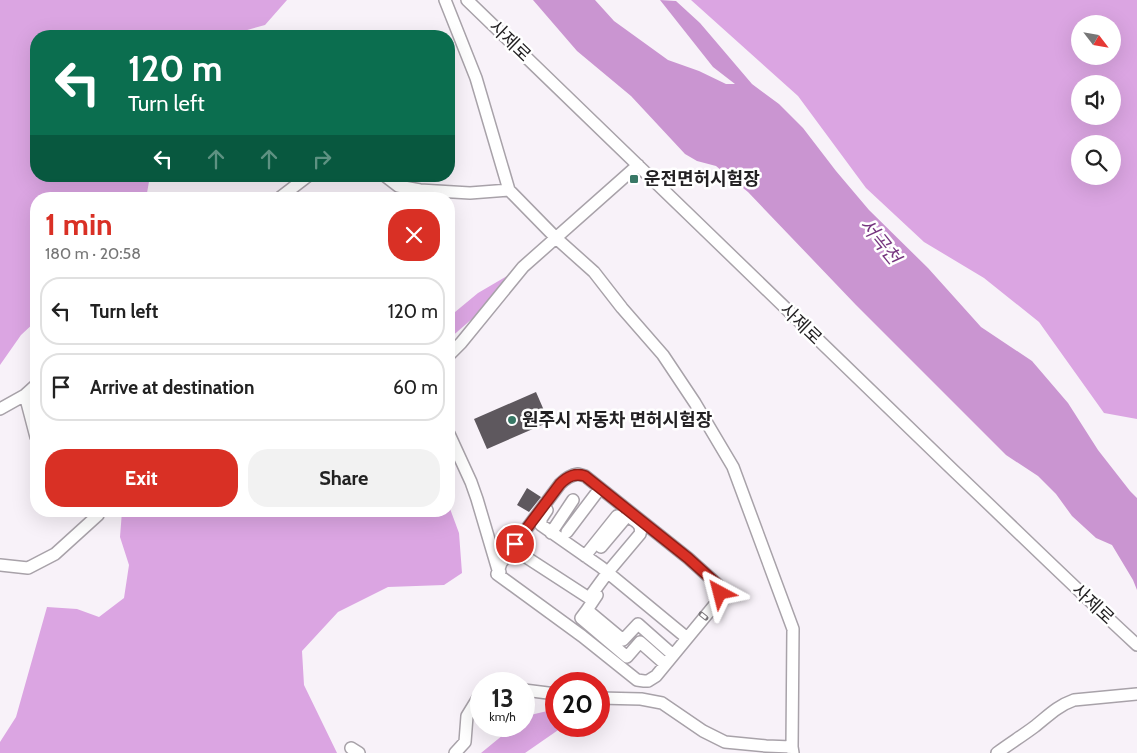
<!DOCTYPE html>
<meta charset="utf-8">
<style>
:root{--surface:#fff;--page:#f2f2f2;--text:#222;--muted:#767676;--line:#e0e0e0;--accent:#d93025}
body{margin:0;font-family:Cabin,"Noto Sans KR",sans-serif;background:var(--page);color:var(--text);height:100vh;display:flex;flex-direction:column;font-size:19px;white-space:nowrap}
*{box-sizing:border-box;margin:0}
p{font-size:16px;color:var(--muted)}
.icon{flex:none;width:28px;height:28px;fill:none;stroke:currentColor;stroke-width:2;stroke-linecap:round;stroke-linejoin:round}
.map{position:relative;flex:1;overflow:hidden}
.details{position:absolute;left:30px;top:192px;width:425px;height:325px;display:flex;flex-direction:column;background:var(--surface);border-radius:20px;box-shadow:0 5px 20px #0002}
.details>*{flex:none}
.guide{position:absolute;left:30px;top:30px;width:425px;height:152px;border-radius:20px;box-shadow:0 5px 20px #0002;background:#0b6e4f;color:#fff;overflow:hidden}
.needle{width:32px;rotate:121deg}
.buttons{position:absolute;left:1071px;top:15px;display:grid;gap:10px}
.buttons a{display:grid;place-items:center;width:50px;height:50px;border-radius:50%;background:var(--surface);box-shadow:0 5px 20px #0002;font-size:25px}
.speed{position:absolute;left:470px;top:672px;display:flex;gap:10px;font-size:25px;font-weight:700;text-align:center}
.speed>*{display:grid;place-content:center;width:65px;height:65px;border-radius:50%;background:var(--surface);box-shadow:0 5px 20px #0002;line-height:1}
.speed small{font-size:12px;font-weight:400}
.speed .limit{border:8px solid #d22;background:#fff;color:#111}
.pin{position:absolute;display:grid;place-items:center;width:42px;height:42px;color:#fff;margin:-21px;border:2px solid #fff;border-radius:50%;box-shadow:0 1px 5px #0007}
.me{position:absolute;width:55px;margin:-28px;rotate:322deg;stroke-linejoin:round;filter:drop-shadow(0 0 4px #0008)}
.turn{display:flex;align-items:center;gap:18px;height:105px;padding:0 15px;font-size:22px}
.turn .icon{width:65px;height:65px;stroke-width:2.5}
.turn b{display:block;font-size:35px;line-height:42px}
.lanes{display:flex;align-items:center;height:48px;padding:0 15px;background:#0003;justify-content:center;gap:25px;direction:ltr}
.lanes .off{opacity:.35}
.round{display:grid;place-items:center;flex:none;width:52px;height:52px;border-radius:20px;background:var(--page)}
.overview{display:flex;align-items:center;justify-content:space-between;height:85px;padding:0 15px}
h1{font-size:30px;font-weight:800;line-height:38px;color:var(--accent)}
.cta{display:flex;gap:10px;margin-top:auto;padding:10px 15px}
.cta a{flex:1;height:58px;border-radius:20px;background:var(--accent);color:#fff;font-size:20px;font-weight:800;line-height:58px;text-align:center}
.cta a+a{background:var(--page);color:var(--text)}
ul{padding:0;list-style:none}
li{display:flex;align-items:center;gap:15px;height:68px;margin:0 10px 8px;padding:0 5px;border:2px solid var(--line);border-radius:20px}
li div{flex:1}
li b{display:block;font-size:19px}
li em{font-style:normal}
.map>svg:first-child{display:block}
.forest{fill:#dba5e2;fill-rule:evenodd}
.water{fill:#ca95d1}
.building{fill:#5e585e}
.lines{fill:none;stroke-linecap:round;stroke-linejoin:round}
.minor-casing{stroke:#a8a2a9;stroke-width:14}
.minor{stroke:#fff;stroke-width:11}
.rail-casing{stroke:#797579;stroke-width:5}
.rail{stroke:#fff;stroke-width:3;stroke-dasharray:9;stroke-linecap:butt}
.route-casing{stroke:#8d1f18;stroke-width:12}
.route{stroke:#d93025;stroke-width:9}
.poi-dot{fill:#387866;stroke:#fff;stroke-width:2}
.labels{text-anchor:middle;dominant-baseline:central;stroke-width:5;stroke-linejoin:round;paint-order:stroke}
.street-label{font-size:18px;fill:#232123;stroke:#fff}
.poi-label{font-size:18px;font-weight:bold;fill:#232123;stroke:#fff;text-anchor:start}
.water-label{font-size:19px;font-style:italic;fill:#76367f;stroke:#fff}
</style>
<div class="map">
<svg width="1137" height="753" viewBox="0 0 1137 753">
<rect width="100%" height="100%" fill="#f8f2f9"/>
<path class="forest" d="M0,0h287l-22,25 -39,11h-190v140h114l-3,17 5,6h-116v122l-15,14 -21,30z
M691,0h446v419l-33,-6 -65,-91 -55,-44 -60,-36 -58,-54 -68,-92zM1080,24h32v32h-32zM1080,84h32v32h-32zM1080,144h32v32h-32z
M514,272l-17,25 -48,42v-22l29,-24z
M449,506l10,27 3,40 -18,12 -56,2 -50,25 -36,39 2,34 33,68h-337v-11l16,-25 31,-110 30,2 22,8 25,-19 5,-33 -9,-28 2,-26h327z
M556,709v17h8l-39,27h-44l33,-27h10v-8l2,-2z"/>
<path class="water" d="M533,0h62l19,21 54,39 31,11 27,13h9l-22,-17 -53,-67 16,1 24,22 52,61 27,20 24,24 33,43 33,39 59,58 53,59 51,34 36,42 30,47 32,41 7,7v92l-4,-10 -21,-35 -16,-7 -24,-22 -16,-22 -18,-18 -32,-21 -150,-150 -108,-113 -32,-26 -19,-5 -12,-7 -54,-58 -54,-45z"/>
<path class="building" d="M536,392l13,30 -62,27 -13,-30z
M527,488l14,9 -12,15 -12,-7z"/>
<g class="lines">
<g class="minor-casing">
<path id="minor" d="M445,0l31,78 33,112 47,48 38,34 28,36 41,47 32,48 38,64 60,162 -1,118 1,6
M467,0c163,156 324,315 487,471 61,58 121,117 183,174
M385,176l13,10 22,4 50,3 39,-3
M278,199l30,-23
M449,355l12,-12 62,-76 115,-102
M25,395l11,42
M0,409l25,-14 11,-10
M449,434l22,48 6,17 21,71 2,2
M578,474l7,2 103,82 30,27c4,6 3,11 -1,17l-61,74 -8,5h-4l-7,-1 -55,-44 -85,-62 4,-11 59,-79c6,-6 11,-9 18,-10z
M547,510l-6,9v6l60,42 86,71
M567,532l31,-41
M551,533l22,-33
M601,547l27,-32
M512,548l77,50 19,-26 32,-38c2,-8 -2,-11 -8,-15
M585,556l32,-40
M0,565l28,3 27,-14 43,-39 1,-4
M597,595l-10,15 36,30 15,-16 35,31
M587,610l-6,8 46,39 13,-15 25,22
M524,690l32,4
M599,698l42,1 21,4 41,28 22,11 41,4 26,1
M351,748l8,5
M455,753l10,-11 2,-26 11,-18 3,-1
M997,753c12,-9 25,-17 37,-26 13,-10 23,-21 40,-27l63,-6"/>
</g>
<use href="#minor" class="minor"/>
<g class="rail-casing">
<path id="rail" d="M701,614l5,4"/>
</g>
<use href="#rail" class="rail"/>
</g>
<g class="lines">
<g class="route-casing">
<path id="route" d="M515,544l45,-60c8,-8 15,-11 25,-8l103,82 30,27 2,4v4"/>
</g>
<use href="#route" class="route"/>
</g>
<g class="poi-dot">
<rect x="629" y="174" width="10" height="10" rx="2.5"/>
<circle cx="512" cy="420" r="5"/>
</g>
<g class="labels">
<g class="street-label">
<text transform="translate(510 41) rotate(44)">사제로</text>
<text transform="translate(801 324) rotate(44)">사제로</text>
<text transform="translate(1093 604) rotate(43)">사제로</text>
</g>
<g class="poi-label">
<text x="644" y="179">운전면허시험장</text>
<text x="522" y="420">원주시 자동차 면허시험장</text>
</g>
<g class="water-label">
<text transform="translate(880 241) rotate(51)">서곡천</text>
</g>
</g>
</svg>
<div class="buttons">
<a><svg class="needle" viewBox="-14 -14 28 28"><path d="M0-13l5 13h-10z" fill="#e53935"/><path d="M0 13l5-13h-10z" fill="#767676"/></svg></a>
<a><svg class="icon" aria-label="sound" viewBox="0 0 24 24"><path d="M4 9h4l5-4v14l-5-4H4zM17 9q2 3 0 6"/></svg></a>
<a><svg class="icon" aria-label="search" viewBox="0 0 24 24"><circle cx="10" cy="10" r="6"/><path d="M15 15l6 6"/></svg></a>
</div>
<div class="speed"><div>13<small>km/h</small></div><div class="limit">20</div></div>
<div class="pin" style="left:515px;top:544px;background:#d93025"><svg class="icon" aria-label="arrive" viewBox="0 0 24 24"><path d="M6 21V4h12l-3 4 3 4H6"/></svg></div>
<svg class="me" style="left:720px;top:593px" viewBox="-20 -20 40 40"><path d="M0-17L14 15 0 8-14 15z" fill="#d93025" stroke="#fff" stroke-width="4"/></svg>
<div class="guide">
<div class="turn"><svg class="icon" aria-label="left" viewBox="0 0 24 24"><path d="M17 20v-9H6M10 6l-5 5 5 5"/></svg><div><b>120 m</b>Turn left</div></div>
<div class="lanes"><svg class="icon" aria-label="left" viewBox="0 0 24 24"><path d="M17 20v-9H6M10 6l-5 5 5 5"/></svg><svg class="icon off" aria-label="ahead" viewBox="0 0 24 24"><path d="M12 20V5M6 11l6-6 6 6"/></svg><svg class="icon off" aria-label="ahead" viewBox="0 0 24 24"><path d="M12 20V5M6 11l6-6 6 6"/></svg><svg class="icon off" aria-label="right" viewBox="0 0 24 24"><path d="M7 20v-9h11M14 6l5 5-5 5"/></svg></div>
</div>
<section class="details">
<div class="overview"><div><h1>1 min</h1><p>180 m · 20:58</p></div><a class="round" style="background:#d93025;color:#fff"><svg class="icon" aria-label="close" viewBox="0 0 24 24"><path d="M6 6l12 12M18 6L6 18"/></svg></a></div>
<ul>
<li><svg class="icon" aria-label="left" viewBox="0 0 24 24"><path d="M17 20v-9H6M10 6l-5 5 5 5"/></svg><div><b>Turn left</b></div><em>120 m</em></li>
<li><svg class="icon" aria-label="arrive" viewBox="0 0 24 24"><path d="M6 21V4h12l-3 4 3 4H6"/></svg><div><b>Arrive at destination</b></div><em>60 m</em></li>
</ul>
<div class="cta"><a>Exit</a><a>Share</a></div>
</section>
</div>
